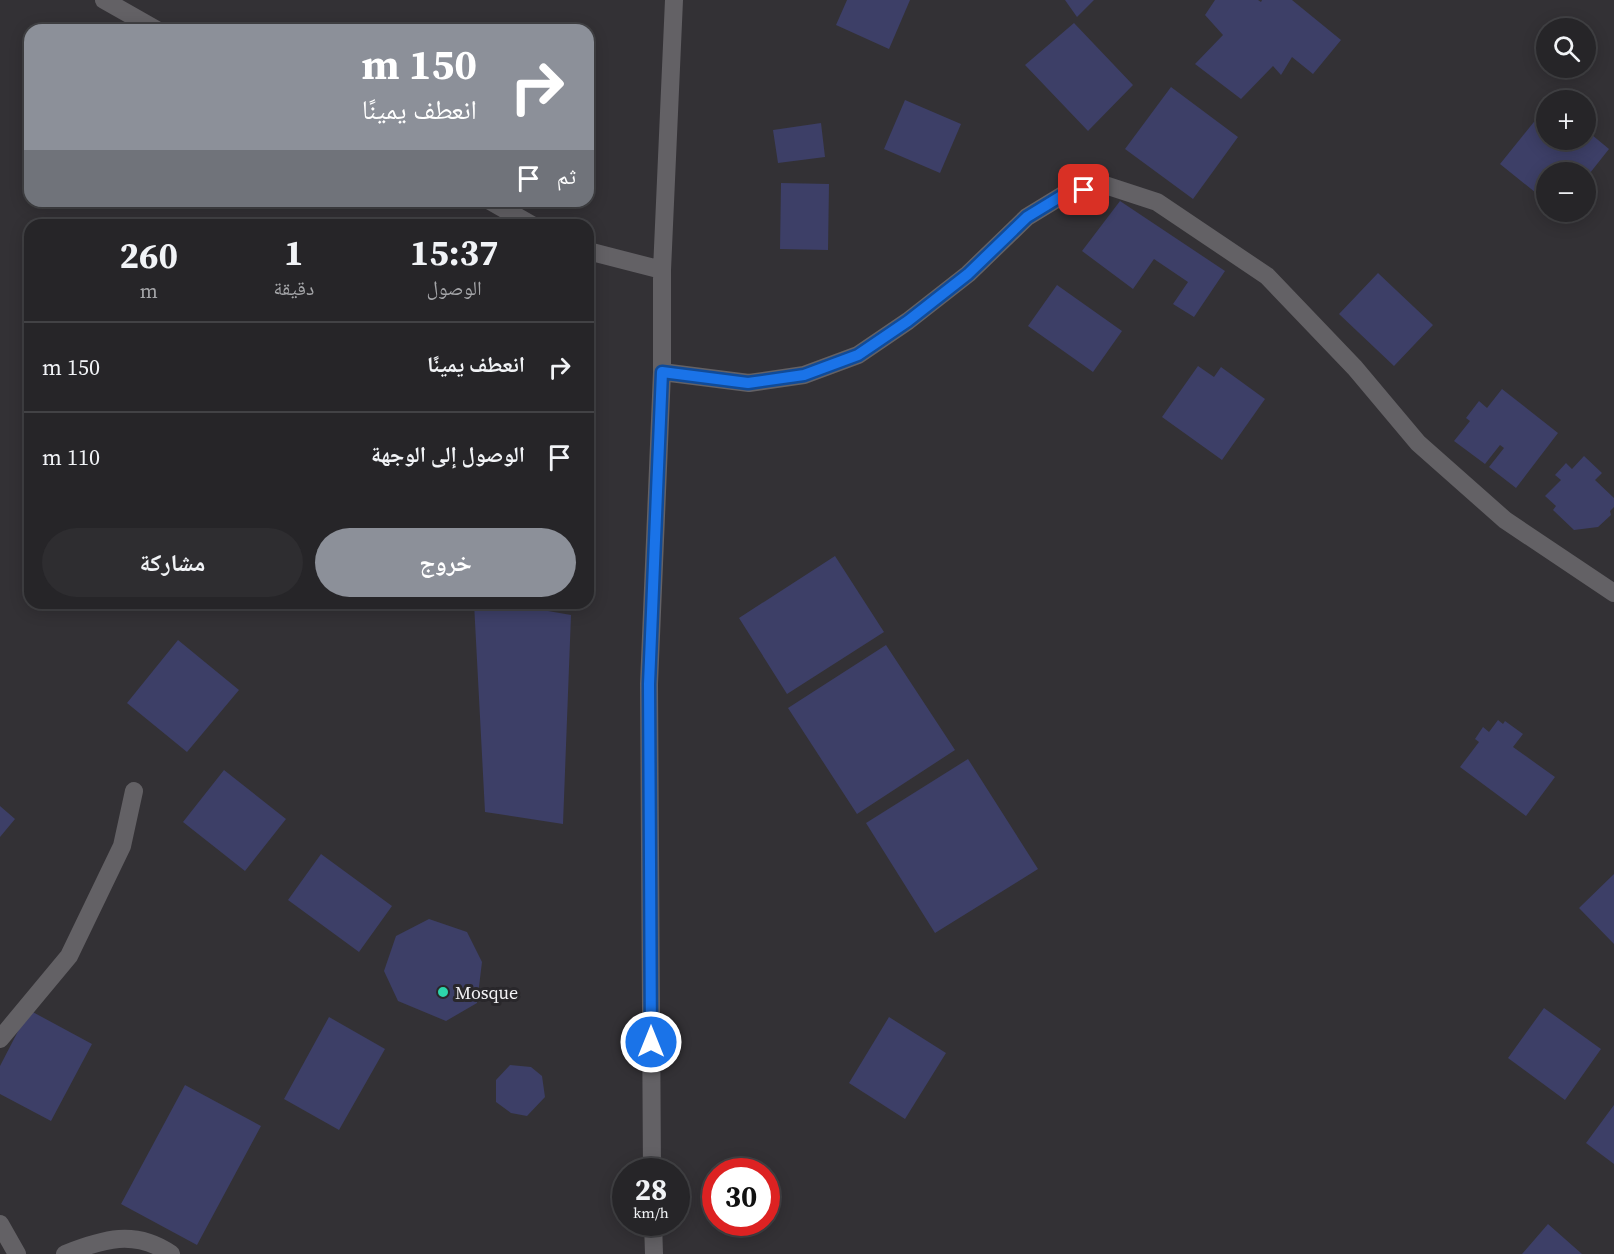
<!DOCTYPE html>
<html lang="ar">
<meta charset="utf-8">
<style>
:root{--surface:#262528;--page:#2e2d30;--text:#f1f3f6;--muted:#a4a5a8;--line:#424245;--accent:#8c9099}
body{margin:0;font-family:"Source Serif 4","Noto Naskh Arabic",serif;background:var(--page);color:var(--text);direction:rtl;height:100vh;display:flex;flex-direction:column;font-size:22px;white-space:nowrap}
*{box-sizing:border-box;margin:0}
p{font-size:20px;color:var(--muted)}
.icon{flex:none;width:33px;height:33px;fill:none;stroke:currentColor;stroke-width:2;stroke-linecap:round;stroke-linejoin:round}
.map{position:relative;flex:1;overflow:hidden;direction:ltr}
.side{position:absolute;left:24px;top:219px;width:570px;height:390px;display:flex;flex-direction:column;background:var(--surface);border-radius:18px;box-shadow:0 3px 15px #0003,0 0 0 2px var(--line);direction:rtl}
.side>*{flex:none}
.hud{position:absolute;left:24px;top:24px;width:570px;height:183px;border-radius:18px;box-shadow:0 3px 15px #0003,0 0 0 2px var(--line);direction:rtl;background:#8c9099;color:#fff;overflow:hidden}
.buttons{position:absolute;left:1536px;top:18px;display:grid;gap:12px}
.buttons a{display:grid;place-items:center;width:60px;height:60px;border-radius:50%;background:var(--surface);box-shadow:0 3px 15px #0003,0 0 0 2px var(--line);font-size:30px}
.speed{position:absolute;left:612px;top:1158px;display:flex;gap:12px;font-size:30px;font-weight:700;text-align:center}
.speed>*{display:grid;place-content:center;width:78px;height:78px;border-radius:50%;background:var(--surface);box-shadow:0 3px 15px #0003,0 0 0 2px var(--line);line-height:1}
.speed small{font-size:15px;font-weight:400}
.speed .limit{border:9px solid #d22;background:#fff;color:#111}
.pin{position:absolute;display:grid;place-items:center;width:51px;height:51px;color:#fff;margin:-26px;border-radius:12px;box-shadow:0 3px 9px #0006}
.me{position:absolute;width:66px;margin:-33px;rotate:0deg;stroke-linejoin:round;filter:drop-shadow(0 0 4px #0008)}
.turn{display:flex;align-items:center;gap:21px;height:126px;padding:0 18px;font-size:27px}
.turn .icon{width:78px;height:78px;stroke-width:2.5}
.turn b{display:block;font-size:42px;line-height:51px}
.then{display:flex;align-items:center;height:57px;padding:0 18px;background:#0003;gap:12px;font-size:22px}
.eta{display:flex;justify-content:space-evenly;align-items:center;height:102px;text-align:center}
.eta b{font-size:36px;font-weight:700;line-height:42px}
.primary-button{display:flex;gap:12px;margin-top:auto;padding:12px 18px}
.primary-button a{flex:1;height:69px;border-radius:36px;background:var(--accent);color:#fff;font-size:24px;font-weight:700;line-height:69px;text-align:center}
.primary-button a+a{background:var(--page);color:var(--text)}
ul{padding:0;list-style:none}
li{display:flex;align-items:center;gap:18px;height:90px;padding:0 18px;border-top:2px solid var(--line)}
li div{flex:1}
li b{display:block;font-size:22px}
li em{font-style:normal}
.map>svg:first-child{display:block}
.building{fill:#3d3f67}
.lines{fill:none;stroke-linecap:round;stroke-linejoin:round}
.minor{stroke:#636165;stroke-width:18}
.route-casing{stroke:#114b97;stroke-width:15}
.route{stroke:#1a73e8;stroke-width:10}
.poi-dot{fill:#2dd5ab;stroke:#29272b;stroke-width:2}
.labels{text-anchor:middle;dominant-baseline:central;stroke-width:6;stroke-linejoin:round;paint-order:stroke}
.poi-label{font-size:18px;fill:#f3f2f5;stroke:#29272b;text-anchor:start}
</style>
<div class="map">
<svg width="1614" height="1254" viewBox="0 0 1614 1254">
<rect width="100%" height="100%" fill="#333135"/>
<path class="building" d="M847,0h63l-21,49 -53,-24z
M1065,0h29l-17,17z
M1215,0h43l3,2 1,-2h30l49,40 -28,34 -21,-17 -11,18 -8,-9 -32,33 -46,-35 28,-29 -18,-20z
M1074,23l59,62 -45,46 -63,-66z
M1171,87l67,50 -45,62 -68,-50z
M905,100l56,24 -21,49 -56,-24z
M1542,112l4,3v25h40v-10l23,19 -23,29v-6h-40v29l-46,-37z
M821,123l4,34 -47,6 -5,-33z
M781,183l48,1 -1,66 -48,-1z
M1120,201l105,70 -31,46 -21,-13 15,-22 -34,-23 -21,30 -51,-38z
M1378,273l55,52 -39,41 -55,-52z
M1057,285l65,46 -29,41 -65,-46z
M1198,366l16,11 7,-10 44,32 -43,61 -60,-43z
M1502,389l56,44 -42,55 -27,-21 15,-19 -4,-3 -15,19 -31,-23 16,-20 -4,-3 13,-17 8,7z
M1584,456l18,17 -7,7 19,18v9l-4,4 1,4 -13,12 -24,3 -21,-20 3,-4 -11,-10 16,-16 -6,-5 11,-12 6,6z
M835,556l49,76 -97,62 -48,-76z
M474,603h29l68,12 -8,209 -78,-12z
M178,640l61,50 -52,62 -60,-49z
M886,645l69,105 -98,64 -69,-106z
M1498,720l5,4 2,-3 18,13 -10,13 42,30 -29,39 -66,-49 19,-25 -4,-3 8,-12 6,5z
M968,759l70,110 -103,64 -69,-110z
M224,770l62,49 -41,52 -62,-49z
M0,806l15,13 -15,18z
M321,854l71,52 -33,46 -71,-52z
M1614,874v70l-35,-36z
M429,919l38,13 15,30 -5,41 -31,18 -48,-20 -14,-30 12,-35z
M1544,1008l57,41 -36,51 -57,-42z
M29,1010l63,34 -41,77 -51,-27v-28z
M329,1017l56,32 -46,81 -55,-31z
M889,1017l57,36 -41,66 -56,-36z
M510,1065l21,2 11,9 3,21 -18,19 -16,-3 -15,-11v-22z
M185,1085l76,41 -64,119 -76,-41z
M1614,1105v59l-28,-21z
M1548,1224l34,30h-60z"/>
<g class="lines">
<path class="minor" d="M104,0l53,30
M490,201l42,24
M588,251l74,19
M662,372l87,11 55,-8 54,-20 50,-34 60,-47 59,-57 36,-22 42,-10 52,17 110,74 88,92 63,75 87,77 109,73
M0,1039l69,-83 53,-110 12,-55
M652,1172l-3,-488 13,-312v-102l12,-270
M653,1222l1,32
M0,1224l17,30
M65,1254c38,-15 70,-25 106,0"/>
</g>
<g class="lines">
<g class="route-casing">
<path id="route" d="M651,1042l-2,-358 13,-312 86,11 56,-8 54,-20 50,-34 60,-47 59,-57 36,-22 21,-5"/>
</g>
<use href="#route" class="route"/>
</g>
<circle class="poi-dot" cx="443" cy="992" r="6"/>
<g class="labels">
<g class="poi-label">
<text x="455" y="992">Mosque</text>
</g>
</g>
</svg>
<div class="buttons">
<a><svg class="icon" aria-label="search" viewBox="0 0 24 24"><circle cx="10" cy="10" r="6"/><path d="M15 15l6 6"/></svg></a>
<a>+</a>
<a>−</a>
</div>
<div class="speed"><div>28<small>km/h</small></div><div class="limit">30</div></div>
<div class="pin" style="left:1084px;top:190px;background:#d93025"><svg class="icon" aria-label="arrive" viewBox="0 0 24 24"><path d="M6 21V4h12l-3 4 3 4H6"/></svg></div>
<svg class="me" style="left:651px;top:1042px" viewBox="-20 -20 40 40"><circle r="17" fill="#1a73e8" stroke="#fff" stroke-width="3"/><path d="M0-11L8 9 0 5-8 9z" fill="#fff"/></svg>
<div class="hud">
<div class="turn"><svg class="icon" aria-label="right" viewBox="0 0 24 24"><path d="M7 20v-9h11M14 6l5 5-5 5"/></svg><div><b>150 m</b>انعطف يمينًا</div></div>
<div class="then">ثم<svg class="icon" aria-label="arrive" viewBox="0 0 24 24"><path d="M6 21V4h12l-3 4 3 4H6"/></svg></div>
</div>
<section class="side">
<div class="eta">
<div><b>15:37</b><p>الوصول</p></div>
<div><b>1</b><p>دقيقة</p></div>
<div><b>260</b><p>m</p></div>
</div>
<ul>
<li><svg class="icon" aria-label="right" viewBox="0 0 24 24"><path d="M7 20v-9h11M14 6l5 5-5 5"/></svg><div><b>انعطف يمينًا</b></div><em>150 m</em></li>
<li><svg class="icon" aria-label="arrive" viewBox="0 0 24 24"><path d="M6 21V4h12l-3 4 3 4H6"/></svg><div><b>الوصول إلى الوجهة</b></div><em>110 m</em></li>
</ul>
<div class="primary-button"><a>خروج</a><a>مشاركة</a></div>
</section>
</div>
